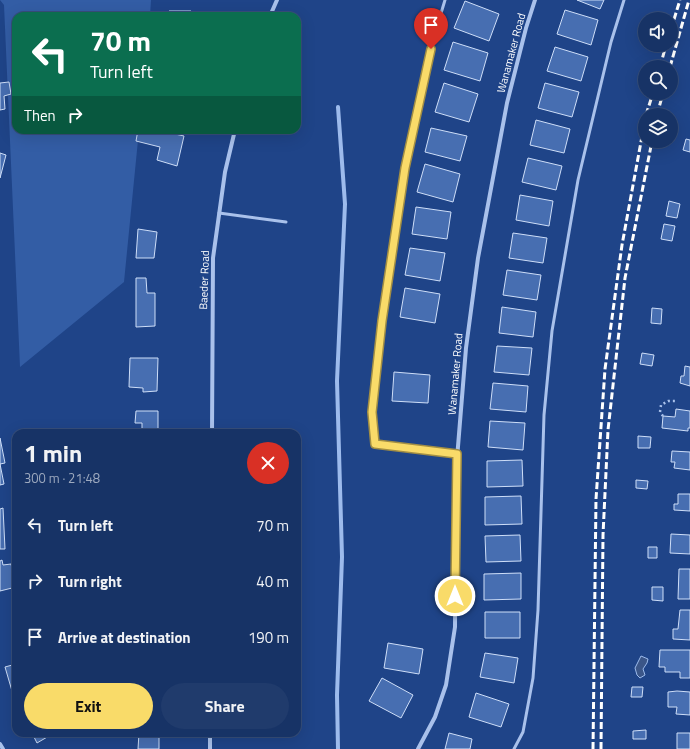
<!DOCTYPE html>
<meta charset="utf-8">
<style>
:root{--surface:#173366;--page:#203b6c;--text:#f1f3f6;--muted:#9eaabf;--line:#364e7a;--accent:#f9db69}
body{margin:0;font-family:"Titillium Web",sans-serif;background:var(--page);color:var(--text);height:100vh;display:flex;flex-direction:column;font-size:15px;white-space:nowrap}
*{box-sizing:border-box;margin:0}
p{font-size:13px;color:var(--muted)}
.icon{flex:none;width:22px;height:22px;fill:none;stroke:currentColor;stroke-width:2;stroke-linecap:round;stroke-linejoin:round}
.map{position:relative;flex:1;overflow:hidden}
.side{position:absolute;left:12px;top:429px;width:289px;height:308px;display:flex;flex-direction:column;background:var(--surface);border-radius:12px;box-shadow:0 4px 16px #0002,0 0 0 1px var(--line)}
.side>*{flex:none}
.banner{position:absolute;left:12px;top:12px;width:289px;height:122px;border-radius:12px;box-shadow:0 4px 16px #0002,0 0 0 1px var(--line);background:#0b6e4f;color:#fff;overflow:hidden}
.tools{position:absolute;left:638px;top:12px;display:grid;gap:8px}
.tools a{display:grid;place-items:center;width:40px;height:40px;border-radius:50%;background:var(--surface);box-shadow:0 4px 16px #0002,0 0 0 1px var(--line);font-size:20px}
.pin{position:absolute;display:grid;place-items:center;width:34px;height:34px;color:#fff;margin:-41px -17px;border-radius:50% 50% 50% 0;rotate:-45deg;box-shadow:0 0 4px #0007}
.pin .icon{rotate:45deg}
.me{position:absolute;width:44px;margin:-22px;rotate:0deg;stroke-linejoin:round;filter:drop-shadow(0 0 3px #0008)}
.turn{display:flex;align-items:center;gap:14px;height:84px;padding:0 12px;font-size:18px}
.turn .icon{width:52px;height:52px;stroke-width:2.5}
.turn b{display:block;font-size:28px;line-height:34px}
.then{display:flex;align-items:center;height:38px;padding:0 12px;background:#0003;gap:8px;font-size:15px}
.round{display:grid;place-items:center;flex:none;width:42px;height:42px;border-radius:21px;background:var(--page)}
.headline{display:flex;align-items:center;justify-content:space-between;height:68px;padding:0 12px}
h1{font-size:24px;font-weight:700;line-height:30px}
.button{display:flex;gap:8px;margin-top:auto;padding:8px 12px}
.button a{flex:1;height:46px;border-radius:24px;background:var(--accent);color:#111;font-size:16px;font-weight:700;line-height:46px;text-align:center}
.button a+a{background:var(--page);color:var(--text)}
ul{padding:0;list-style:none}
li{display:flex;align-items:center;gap:12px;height:56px;padding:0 12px}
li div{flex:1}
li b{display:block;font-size:15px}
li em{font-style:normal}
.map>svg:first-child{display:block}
.green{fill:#335da5}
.water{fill:#3b5688;stroke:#9dbbec}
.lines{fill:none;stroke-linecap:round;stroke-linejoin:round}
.stream{stroke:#9dbbec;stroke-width:4}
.building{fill:#476eb1;stroke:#cedef8}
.path{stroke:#a9c1eb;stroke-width:2.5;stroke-dasharray:2 3;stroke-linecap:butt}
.service{stroke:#a9c1eb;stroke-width:3}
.minor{stroke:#a9c1eb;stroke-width:4}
.rail{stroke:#fff;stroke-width:3;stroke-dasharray:7 3;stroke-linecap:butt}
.route-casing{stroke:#a28e44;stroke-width:10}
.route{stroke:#f9db69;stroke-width:7}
.labels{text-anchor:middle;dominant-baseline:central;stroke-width:3.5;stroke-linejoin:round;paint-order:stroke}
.street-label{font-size:11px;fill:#fff;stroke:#1f4488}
</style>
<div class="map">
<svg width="690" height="749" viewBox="0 0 690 749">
<rect width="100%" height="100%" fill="#1f4488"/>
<path class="green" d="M0,0h151l-1,16h-134v114h123l-15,152 -104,85 -16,-362z"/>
<path class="water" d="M641,656l7,3 -1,4 -4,6 2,6 -5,3 -3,-3 -2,-7z"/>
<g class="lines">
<path class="stream" d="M338,749l-1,-54 5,-138 -5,-176 8,-177 -7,-97"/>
</g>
<path class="building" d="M577,0h27l-4,9z
M465,1l34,13 -10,27 -35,-13z
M565,10l33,10 -7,25 -34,-11z
M169,11h22v5h-22z
M453,42l35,11 -8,28 -36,-11z
M555,47l33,10 -7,24 -34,-10z
M9,82l2,12 -7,2 1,13 -5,1v-27z
M444,83l34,11 -9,28 -34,-10z
M545,83l34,9 -7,25 -34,-9z
M536,120l34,9 -6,24 -34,-8z
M431,128l36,8 -7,25 -35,-9z
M138,130h19l27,6 -7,30 -20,-6 3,-13 -24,-6z
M686,139l4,1v12l-7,-2z
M0,153l6,2 -6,23z
M528,158l34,8 -6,24 -34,-8z
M425,164l35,10 -7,28 -36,-10z
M520,195l33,6 -4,25 -33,-6z
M669,201l11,3 -3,14 -11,-2z
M416,207l35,5 -4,27 -35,-5z
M664,224l11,2 -3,15 -11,-2z
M138,229l19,3 -3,26h-18z
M513,233l34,5 -4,25 -34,-5z
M410,248l35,5 -5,28 -35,-6z
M507,270l34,5 -4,25 -34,-5z
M136,278h10l1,15h8v33l-19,1z
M405,288l35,6 -5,29 -35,-6z
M502,307l34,5 -3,25 -34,-4z
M652,308l10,1 -1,15 -10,-1z
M497,346l35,2 -3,27 -35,-3z
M642,353l12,2 -2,11 -12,-2z
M130,358h28l-1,33 -14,1v-4l-14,-1z
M685,366l5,1v19l-10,-3 1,-7h3z
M394,372l36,3 -2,28 -36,-2z
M493,383l35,3 -2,26 -36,-3z
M676,409l14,2v17h-2v3l-26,-3 1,-12 12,1z
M136,411h22v22h-16v-10h-7z
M490,421l35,2 -2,27 -35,-3z
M638,436l13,1 -1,11h-12z
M0,438l5,25 -5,1 4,20 -4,1z
M672,451l18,1v18l-16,-2 1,-6h-4z
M522,460l1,26 -36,1v-26z
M636,480l12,1 -1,8 -11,-1z
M678,494h12v17l-16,-1v-6h4z
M521,496l1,28 -37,1v-28z
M3,508l2,41h-5v-40z
M671,534l19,1v19l-20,-1z
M520,535l1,26 -35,1 -1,-26z
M648,547h9v11h-9z
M2,560l1,5 8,-1 5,23 -16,4v-30z
M679,569h11v30h-12z
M521,573v26l-37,1v-26z
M652,587h11v14l-11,-1z
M680,610h10v30l-17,-1v-10h5z
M485,612h35v26h-35z
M388,643l35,6 -4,25 -35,-6z
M660,650h30v28h-10v-6h-15v-5h-6z
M485,653l33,5 -4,25 -34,-6z
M16,664v26l-4,1 -7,-24z
M382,678l31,17 -12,23 -32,-17z
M632,687h11l-1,10h-11z
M677,691l13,1v23l-14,-1 1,-7h-9v-15z
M476,693l33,11 -8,23 -32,-10z
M646,730v9h-13v-8z
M32,733h22l-17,10z
M130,733h29v16h-21l1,-16z
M449,733l23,6 -2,10h-25z
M677,733h13v16h-13z"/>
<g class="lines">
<path class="path" d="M663,416l-3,-4 1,-7 7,-4h7"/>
<path class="service" d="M445,0c-26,84 -40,171 -54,258 -9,61 -21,124 -16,186l82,9
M219,213l67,9
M514,749l9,-17 10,-54 5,-68 6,-195 8,-84 26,-151 33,-138 13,-42"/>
<path class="minor" d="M270,16l7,-16
M212,433l1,-175 12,-86 10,-42
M0,744l3,5
M210,749v-16
M418,749l17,-32 11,-32 9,-58 1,-156 10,-123 12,-90 29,-155 19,-75 9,-28"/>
<path class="rail" d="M671,29l9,-29
M660,67l6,-22
M670,67l19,-67
M646,115l7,-22
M657,115l6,-22
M593,749l3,-250 9,-130 17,-124 23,-125
M601,749l2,-214 5,-105 17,-152 27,-137"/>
</g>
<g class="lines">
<g class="route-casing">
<path id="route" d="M431,49l-26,119 -23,153 -10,91 3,32 82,10 -2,142"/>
</g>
<use href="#route" class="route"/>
</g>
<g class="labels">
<g class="street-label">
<text transform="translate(511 53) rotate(-75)">Wanamaker Road</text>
<text transform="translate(204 280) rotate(-88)">Baeder Road</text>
<text transform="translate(455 374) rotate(-85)">Wanamaker Road</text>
</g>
</g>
</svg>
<div class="tools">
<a><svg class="icon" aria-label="sound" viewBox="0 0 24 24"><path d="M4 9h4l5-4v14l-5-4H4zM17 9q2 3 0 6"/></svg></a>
<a><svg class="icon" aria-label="search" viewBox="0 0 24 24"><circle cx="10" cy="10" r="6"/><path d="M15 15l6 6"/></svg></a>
<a><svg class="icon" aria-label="layers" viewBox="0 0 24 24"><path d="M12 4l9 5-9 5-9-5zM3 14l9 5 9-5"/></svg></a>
</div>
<div class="pin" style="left:431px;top:49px;background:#d93025"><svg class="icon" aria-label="arrive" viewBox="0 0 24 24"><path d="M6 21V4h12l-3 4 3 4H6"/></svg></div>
<svg class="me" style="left:455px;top:596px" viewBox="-20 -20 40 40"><circle r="17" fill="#f9db69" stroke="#fff" stroke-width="3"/><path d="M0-11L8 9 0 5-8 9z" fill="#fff"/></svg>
<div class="banner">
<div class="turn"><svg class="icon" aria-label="left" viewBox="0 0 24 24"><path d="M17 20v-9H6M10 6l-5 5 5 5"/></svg><div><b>70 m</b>Turn left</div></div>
<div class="then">Then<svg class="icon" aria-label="right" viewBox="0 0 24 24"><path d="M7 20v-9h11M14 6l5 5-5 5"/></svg></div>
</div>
<section class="side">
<div class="headline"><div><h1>1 min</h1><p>300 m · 21:48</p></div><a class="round" style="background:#d93025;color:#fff"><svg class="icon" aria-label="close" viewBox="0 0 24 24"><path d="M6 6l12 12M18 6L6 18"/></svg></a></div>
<ul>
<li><svg class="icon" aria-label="left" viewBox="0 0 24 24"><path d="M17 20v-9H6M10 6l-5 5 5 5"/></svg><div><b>Turn left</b></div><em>70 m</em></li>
<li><svg class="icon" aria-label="right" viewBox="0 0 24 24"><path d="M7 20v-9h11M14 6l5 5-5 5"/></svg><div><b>Turn right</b></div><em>40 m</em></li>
<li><svg class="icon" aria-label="arrive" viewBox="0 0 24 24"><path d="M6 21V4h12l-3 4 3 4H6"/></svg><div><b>Arrive at destination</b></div><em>190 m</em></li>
</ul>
<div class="button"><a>Exit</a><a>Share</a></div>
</section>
</div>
